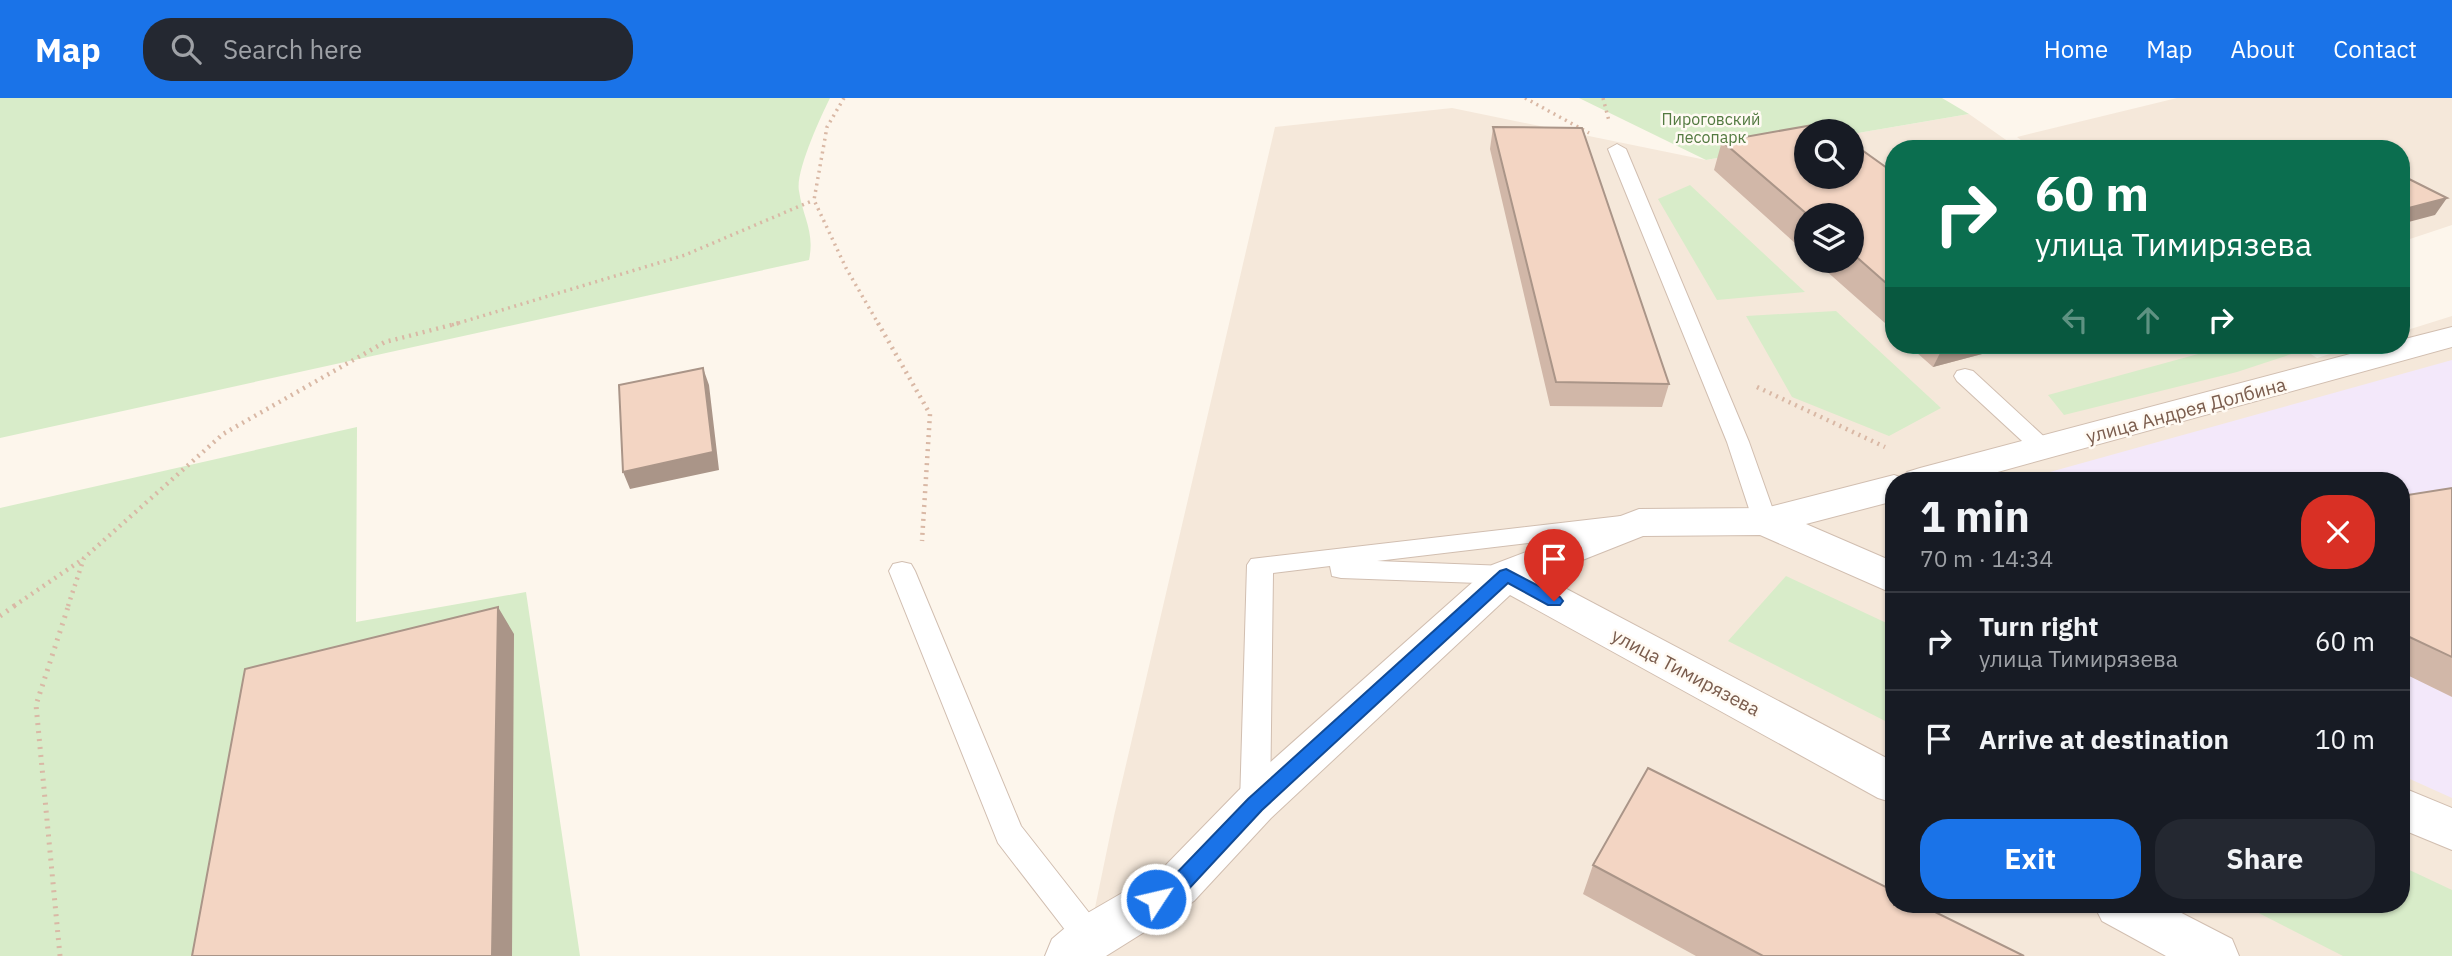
<!DOCTYPE html>
<meta charset="utf-8">
<style>
:root{--surface:#171b24;--page:#242831;--text:#f1f3f6;--muted:#9ea1a6;--line:#363941;--accent:#1a73e8}
body{margin:0;font-family:"IBM Plex Sans",sans-serif;background:var(--page);color:var(--text);height:100vh;display:flex;flex-direction:column;font-size:26px;white-space:nowrap}
*{box-sizing:border-box;margin:0}
p{font-size:23px;color:var(--muted)}
.icon{flex:none;width:38px;height:38px;fill:none;stroke:currentColor;stroke-width:2;stroke-linecap:round;stroke-linejoin:round}
.map{position:relative;flex:1;overflow:hidden}
.sheet{position:absolute;left:1885px;top:374px;width:525px;height:441px;display:flex;flex-direction:column;background:var(--surface);border-radius:28px;box-shadow:0 2px 5px #0004}
.sheet>*{flex:none}
.top-card{position:absolute;left:1885px;top:42px;width:525px;height:214px;border-radius:28px;box-shadow:0 2px 5px #0004;background:#0b6e4f;color:#fff;overflow:hidden}
.buttons{position:absolute;left:1794px;top:21px;display:grid;gap:14px}
.buttons a{display:grid;place-items:center;width:70px;height:70px;border-radius:50%;background:var(--surface);box-shadow:0 2px 5px #0004;font-size:35px}
.pin{position:absolute;display:grid;place-items:center;width:60px;height:60px;color:#fff;margin:-72px -30px;border-radius:50% 50% 50% 0;rotate:-45deg;box-shadow:0 0 7px #0007}
.pin .icon{rotate:45deg}
.me{position:absolute;width:77px;margin:-38px;rotate:55deg;stroke-linejoin:round;filter:drop-shadow(0 0 5px #0008)}
.turn{display:flex;align-items:center;gap:24px;height:147px;padding:0 35px;font-size:32px}
.turn .icon{width:91px;height:91px;stroke-width:2.5}
.turn b{display:block;font-size:49px;line-height:60px}
.lanes{display:flex;align-items:center;height:66px;padding:0 35px;background:#0003;justify-content:center;gap:35px;direction:ltr}
.lanes .off{opacity:.35}
.round{display:grid;place-items:center;flex:none;width:74px;height:74px;border-radius:28px;background:var(--page)}
.headline{display:flex;align-items:center;justify-content:space-between;height:119px;padding:0 35px}
h1{font-size:42px;font-weight:800;line-height:52px}
.button{display:flex;gap:14px;margin-top:auto;padding:14px 35px}
.button a{flex:1;height:80px;border-radius:28px;background:var(--accent);color:#fff;font-size:28px;font-weight:800;line-height:80px;text-align:center}
.button a+a{background:var(--page);color:var(--text)}
ul{padding:0;list-style:none}
li{display:flex;align-items:center;gap:21px;height:98px;padding:0 35px;border-top:2px solid var(--line)}
li div{flex:1}
li b{display:block;font-size:26px}
li em{font-style:normal}
header{display:flex;align-items:center;gap:42px;box-sizing:border-box;height:98px;padding:0 35px;background:var(--accent);color:#fff}
header strong{font-size:33px}
nav{display:flex;gap:38px;margin-inline-start:auto;font-size:24px}
.search{width:490px;height:63px;background:var(--page);display:flex;align-items:center;gap:18px;box-sizing:border-box;padding:0 24px;border-radius:28px;color:var(--muted);font-size:26px}
.map>svg:first-child{display:block}
.residential{fill:#f5e8da;fill-rule:evenodd}
.education{fill:#f3e8fa}
.green{fill:#d8ecc9}
.lines{fill:none;stroke-linecap:round;stroke-linejoin:round}
.lane-casing{stroke:#d1beb0;stroke-width:2}
.street-casing{stroke:#d1beb0;stroke-width:2}
.path-far2{stroke:#d9b8a5;stroke-width:3.5;stroke-dasharray:2 4.5;stroke-linecap:butt}
.path-far1{stroke:#d9b8a5;stroke-width:4.5;stroke-dasharray:2 5;stroke-linecap:butt}
.path{stroke:#d9b8a5;stroke-width:5;stroke-dasharray:2 6;stroke-linecap:butt}
.lane{fill:#fff;fill-rule:evenodd}
.street{fill:#fff;fill-rule:evenodd}
.wall{fill:#d1b7a8}
.shaded-wall{fill:#aa9588}
.building{fill:#f3d5c3;stroke:#aa9588;stroke-width:2}
.route{fill:#1a73e8;stroke:#114b97;stroke-width:2}
.labels{text-anchor:middle;dominant-baseline:central;stroke-width:5;stroke-linejoin:round;paint-order:stroke}
.far-park-label{font-size:16px;fill:#537a41;stroke:#fffaf3}
.street-label{font-size:19px;fill:#7a5c4d;stroke:#fffaf3}
</style>
<header>
<strong>Map</strong>
<div class="search"><svg class="icon" aria-label="search" viewBox="0 0 24 24"><circle cx="10" cy="10" r="6"/><path d="M15 15l6 6"/></svg>Search here</div>
<nav><a>Home</a><a>Map</a><a>About</a><a>Contact</a></nav>
</header>
<div class="map">
<svg width="2452" height="858" viewBox="0 0 2452 858">
<rect width="100%" height="100%" fill="#fdf6ec"/>
<path class="residential" d="M2177,0h275v127l-51,17v-93h-368l-16,-12z
M1452,10l254,52 100,-18v35h46v-43l117,-20 50,35h-125v196h403l20,13 42,-13h42v-13l51,-16v640h-1367l29,-140 161,-689zM1806,117h46v46h-46zM1894,383h507v424h-507z"/>
<path class="education" d="M2452,262v438l-51,-23v-294h-383z"/>
<path class="green" d="M0,0h830c-9,18 -35,74 -31,93 4,27 16,41 10,69l-809,178z
M1579,0h363l27,16 -117,20v-3h-46v11l-100,18z
M1690,87l115,107 -88,8 -59,-101z
M1836,213l105,97 -52,28 -97,-39 -46,-81z
M2231,247h88l-82,27 -173,43 -16,-20z
M357,329l-1,195 170,-30 54,364h-580v-448z
M1786,478l107,50v99l-165,-84z
M2401,768l51,24v66h-109l-100,-51h158z"/>
<g class="lines">
<g class="lane-casing">
<path id="lane" d="M1617,46l9,5 123,293 28,79 -3,6 -9,3 -9,-3 -3,-6 -26,-79 -119,-293z
M1965,271l8,2 78,72 4,5 -4,5h-16l-78,-72 -3,-5 3,-5z
M1621,418l9,3 3,6 -3,6 -253,30 129,5 9,2 4,7 -4,7 -9,2 -165,-6 -9,-2 -2,-10 -57,7 -3,231 -5,9 -10,4 -10,-4 -5,-9 7,-239 4,-6z
M902,464l9,2 4,7 106,255 80,102 5,10 -5,10 -11,5 -11,-5 -81,-105 -109,-272 4,-7z"/>
</g>
<g class="street-casing">
<path id="street" d="M2452,229v20l-487,134h-71v20l-88,23 88,38v32l-134,-59 -117,1 -101,40 352,186v41l-16,-5 -368,-203 -239,223 -77,83 -88,55h-61l7,-17 20,-17 88,-51 79,-81 253,-225 147,-56 126,-1 129,-33 9,3 4,-6 13,-4 464,-123h17v-5z
M2401,689l51,21v42l-51,-21z
M2094,807h72l66,34 7,17h-73l-64,-35z"/>
</g>
<path class="path-far2" d="M844,0l-17,29 -13,73 32,68 33,57
M1525,0l64,35
M1603,0l6,23
M452,227l233,-70 129,-55"/>
<path class="path-far1" d="M878,225l52,91 -8,127
M1757,289l128,60
M14,508l69,-47
M68,508l16,-48 139,-124 162,-92 74,-19"/>
<path class="path" d="M0,518l17,-12
M60,858l-24,-251 33,-101"/>
<use href="#lane" class="lane"/>
<use href="#street" class="street"/>
</g>
<path class="wall" d="M1493,29l176,257 -7,23 -112,-1 -60,-257z
M1722,43l172,32v158l-79,-70h37v-46h-46v38l-92,-83z
M1908,247h108l-83,22z
M2452,390v209l-51,-25v-176z
M1593,767l431,91h-328l-113,-62z"/>
<path class="shaded-wall" d="M2447,100l-12,17 -34,9v-14z
M1944,247h72l-83,22z
M703,270l6,17 10,85 -89,19 -7,-17z
M498,509l16,27 -2,322h-20z"/>
<path class="building" d="M1824,25l11,8h-29v46h46v-34l42,30v117l-42,-37v-38h-44l-86,-74z
M1493,29l89,1 87,256 -113,-2z
M2344,48l6,3h-18z
M2401,77l46,23 -46,12z
M703,270l10,84 -90,20 -4,-87z
M2452,390v169l-51,-24v-137z
M498,509l-6,349h-300l53,-287z
M1648,670l246,123v14h27l103,51h-261l-170,-91z"/>
<path class="route" d="M1506,471l54,28 3,4 -3,4h-12l-40,-22 -246,227 -77,83 -29,16 -8,-3 -3,-7 3,-6 22,-13 78,-81 252,-228z"/>
<g class="labels">
<g class="far-park-label">
<text x="1711" y="21">Пироговский<tspan x="1711" dy="18">лесопарк</tspan></text>
</g>
<g class="street-label">
<text transform="translate(2186 312) rotate(-15)">улица Андрея Долбина</text>
<text transform="translate(1686 574) rotate(28)">улица Тимирязева</text>
</g>
</g>
</svg>
<div class="buttons">
<a><svg class="icon" aria-label="search" viewBox="0 0 24 24"><circle cx="10" cy="10" r="6"/><path d="M15 15l6 6"/></svg></a>
<a><svg class="icon" aria-label="layers" viewBox="0 0 24 24"><path d="M12 4l9 5-9 5-9-5zM3 14l9 5 9-5"/></svg></a>
</div>
<div class="pin" style="left:1554px;top:503px;background:#d93025"><svg class="icon" aria-label="arrive" viewBox="0 0 24 24"><path d="M6 21V4h12l-3 4 3 4H6"/></svg></div>
<svg class="me" style="left:1156px;top:801px" viewBox="-20 -20 40 40"><circle r="17" fill="#1a73e8" stroke="#fff" stroke-width="3"/><path d="M0-11L8 9 0 5-8 9z" fill="#fff"/></svg>
<div class="top-card">
<div class="turn"><svg class="icon" aria-label="right" viewBox="0 0 24 24"><path d="M7 20v-9h11M14 6l5 5-5 5"/></svg><div><b>60 m</b>улица Тимирязева</div></div>
<div class="lanes"><svg class="icon off" aria-label="left" viewBox="0 0 24 24"><path d="M17 20v-9H6M10 6l-5 5 5 5"/></svg><svg class="icon off" aria-label="ahead" viewBox="0 0 24 24"><path d="M12 20V5M6 11l6-6 6 6"/></svg><svg class="icon" aria-label="right" viewBox="0 0 24 24"><path d="M7 20v-9h11M14 6l5 5-5 5"/></svg></div>
</div>
<section class="sheet">
<div class="headline"><div><h1>1 min</h1><p>70 m · 14:34</p></div><a class="round" style="background:#d93025;color:#fff"><svg class="icon" aria-label="close" viewBox="0 0 24 24"><path d="M6 6l12 12M18 6L6 18"/></svg></a></div>
<ul>
<li><svg class="icon" aria-label="right" viewBox="0 0 24 24"><path d="M7 20v-9h11M14 6l5 5-5 5"/></svg><div><b>Turn right</b><p>улица Тимирязева</p></div><em>60 m</em></li>
<li><svg class="icon" aria-label="arrive" viewBox="0 0 24 24"><path d="M6 21V4h12l-3 4 3 4H6"/></svg><div><b>Arrive at destination</b></div><em>10 m</em></li>
</ul>
<div class="button"><a>Exit</a><a>Share</a></div>
</section>
</div>
